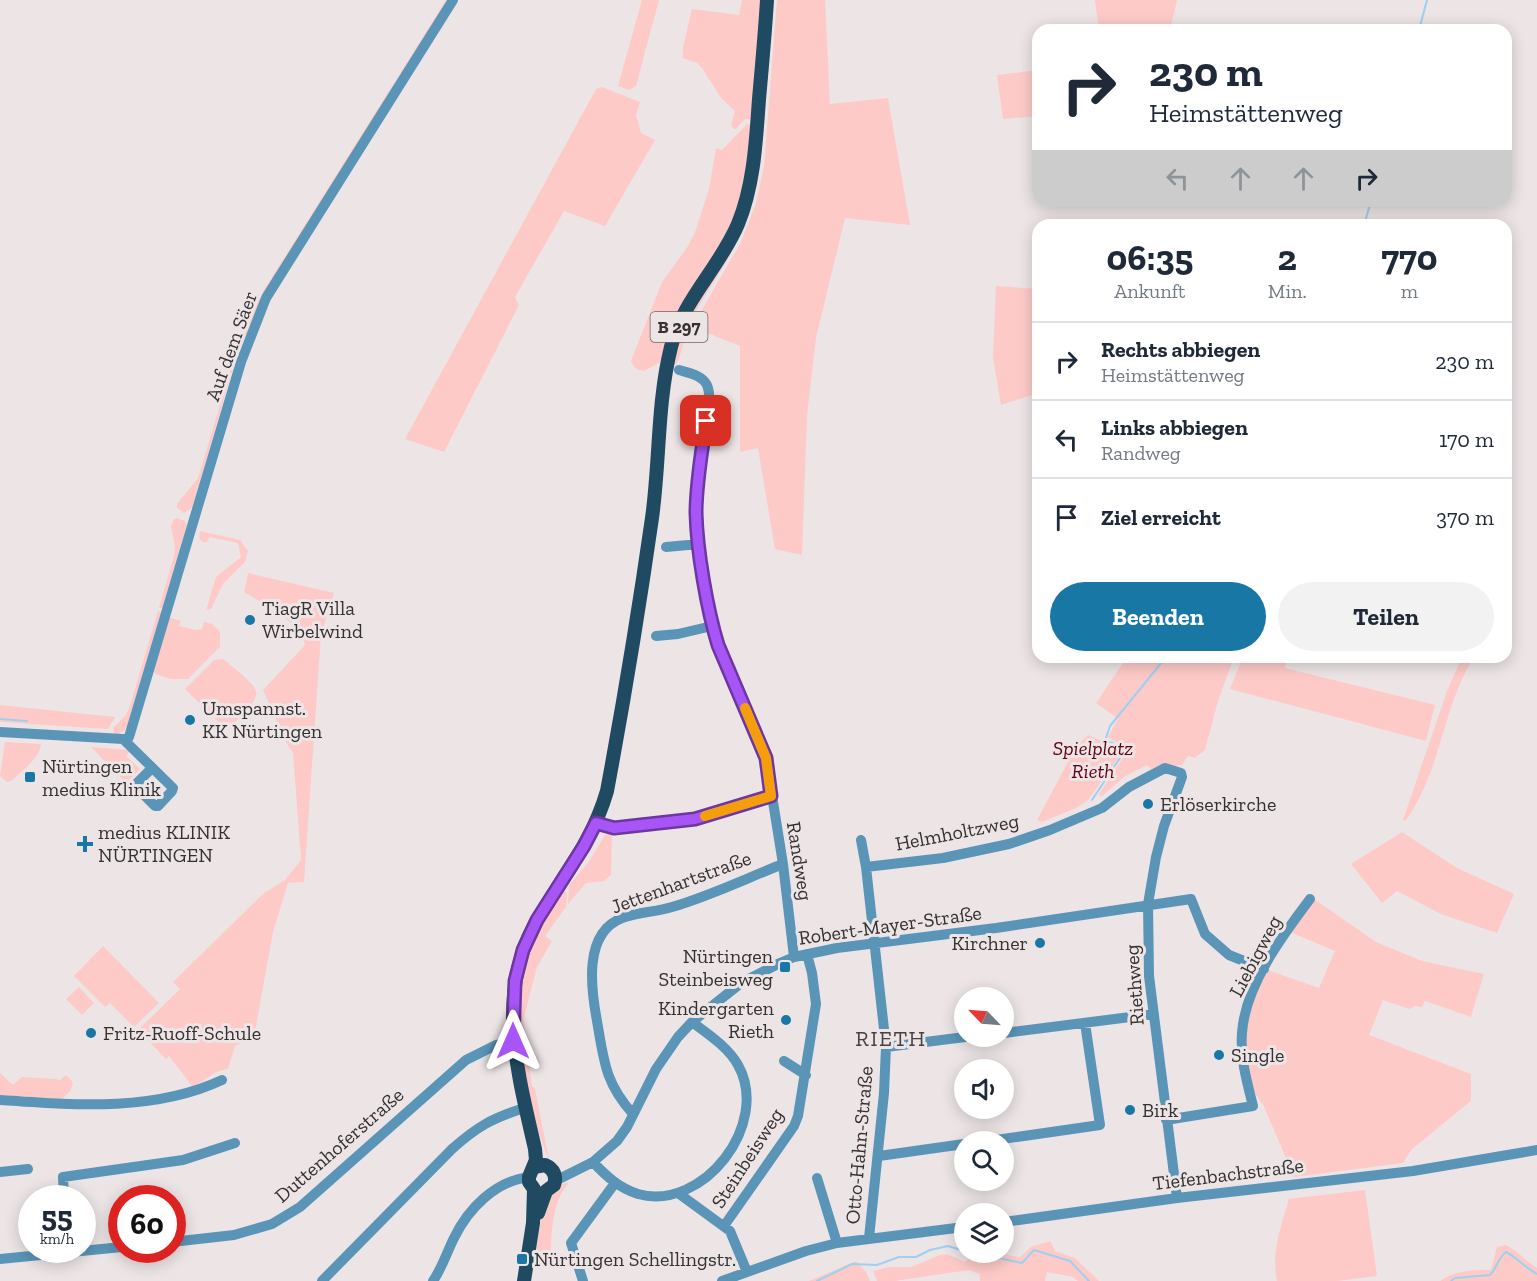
<!DOCTYPE html>
<html lang="de">
<meta charset="utf-8">
<style>
:root{--surface:#fff;--page:#f2f2f3;--text:#1f2937;--muted:#747a83;--line:#e0e1e3;--accent:#1877a4}
body{margin:0;font-family:"Zilla Slab",serif;background:var(--page);color:var(--text);height:100vh;display:flex;flex-direction:column;font-size:22px;white-space:nowrap}
*{box-sizing:border-box;margin:0}
p{font-size:20px;color:var(--muted)}
.icon{flex:none;width:33px;height:33px;fill:none;stroke:currentColor;stroke-width:2;stroke-linecap:round;stroke-linejoin:round}
.map{position:relative;flex:1;overflow:hidden}
.drawer{position:absolute;left:1032px;top:219px;width:480px;height:444px;display:flex;flex-direction:column;background:var(--surface);border-radius:18px;box-shadow:0 3px 15px #0003}
.drawer>*{flex:none}
.banner{position:absolute;left:1032px;top:24px;width:480px;height:183px;border-radius:18px;box-shadow:0 3px 15px #0003;background:#fff;color:var(--text);overflow:hidden}
.needle{width:39px;rotate:295deg}
.fabs{position:absolute;left:954px;top:987px;display:grid;gap:12px}
.fabs a{display:grid;place-items:center;width:60px;height:60px;border-radius:50%;background:var(--surface);box-shadow:0 3px 15px #0003;font-size:30px}
.speed{position:absolute;left:18px;top:1185px;display:flex;gap:12px;font-size:30px;font-weight:700;text-align:center}
.speed>*{display:grid;place-content:center;width:78px;height:78px;border-radius:50%;background:var(--surface);box-shadow:0 3px 15px #0003;line-height:1}
.speed small{font-size:15px;font-weight:400}
.speed .limit{border:9px solid #d22;background:#fff;color:#111}
.pin{position:absolute;display:grid;place-items:center;width:51px;height:51px;color:#fff;margin:-26px;border-radius:12px;box-shadow:0 3px 9px #0006}
.me{position:absolute;width:66px;margin:-33px;rotate:0deg;stroke-linejoin:round;filter:drop-shadow(0 0 4px #0008)}
.turn{display:flex;align-items:center;gap:21px;height:126px;padding:0 18px;font-size:27px}
.turn .icon{width:78px;height:78px;stroke-width:2.5}
.turn b{display:block;font-size:42px;line-height:51px}
.lanes{display:flex;align-items:center;height:57px;padding:0 18px;background:#0003;justify-content:center;gap:30px;direction:ltr}
.lanes .off{opacity:.35}
.eta{display:flex;justify-content:space-evenly;align-items:center;height:102px;text-align:center}
.eta b{font-size:36px;font-weight:700;line-height:42px}
.action{display:flex;gap:12px;margin-top:auto;padding:12px 18px}
.action a{flex:1;height:69px;border-radius:36px;background:var(--accent);color:#fff;font-size:24px;font-weight:700;line-height:69px;text-align:center}
.action a+a{background:var(--page);color:var(--text)}
ul{padding:0;list-style:none}
li{display:flex;align-items:center;gap:18px;height:78px;padding:0 18px;border-top:2px solid var(--line)}
li div{flex:1}
li b{display:block;font-size:22px}
li em{font-style:normal}
.map>svg:first-child{display:block}
.green{fill:#fdcac8}
.lines{fill:none;stroke-linecap:round;stroke-linejoin:round}
.stream{stroke:#9bd1f2;stroke-width:2}
.minor{stroke:#5a95b8;stroke-width:10}
.major{stroke:#204a62;stroke-width:14}
.route-casing{stroke:#6d37a1;stroke-width:15}
.route{stroke:#a855f7;stroke-width:10}
.slow{stroke:#f59e0b;stroke-width:10}
.poi-dot{fill:#1877a4;stroke:#ede5e5;stroke-width:2}
.labels{text-anchor:middle;dominant-baseline:central;stroke-width:6;stroke-linejoin:round;paint-order:stroke}
.shield{fill:#ede5e5;stroke:#6c6767;stroke-width:1.5}
.shield-label{font-size:18px;font-weight:bold;fill:#343131}
.street-label{font-size:20px;fill:#343131;stroke:#ede5e5}
.poi-label{font-size:20px;fill:#343131;stroke:#ede5e5;text-anchor:start}
.park-label{font-size:20px;font-style:italic;fill:#5c0012;stroke:#ede5e5}
.quarter-label{font-size:22px;letter-spacing:1.5px;fill:#474141;stroke:#ede5e5}
</style>
<div class="map">
<svg width="1537" height="1281" viewBox="0 0 1537 1281">
<rect width="100%" height="100%" fill="#ede5e5"/>
<path class="green" d="M446,0h3l-184,292 -3,1z
M642,0h17l-23,86 -7,4 -11,-4z
M742,0h20l-11,119h-6l-9,10h-2l-3,-4 4,-14 -14,-13 -19,-30 -5,-5 -14,-5v-11l9,-38 47,6z
M770,0h4l-13,163c-6,36 -16,68 -35,99 -12,21 -27,41 -37,63 -6,13 -6,28 -13,39h-3l5,-27 67,-121z
M777,0h48l5,104 58,-6 22,127 -65,-7 -29,120 -9,78 -5,139 -27,-6 -17,-101 -18,4v-106l-48,-19 49,-85 15,-39 8,-37z
M1095,0h82l-7,30h-71z
M1038,70v46l-35,3 -6,-44z
M602,87l38,15 -4,13 5,18 14,7 -50,86 -41,-15 -49,86 4,8 -75,147 -39,-13 191,-350z
M747,124l5,1c-4,30 -6,61 -17,90 -18,51 -49,99 -74,147l-17,9c-7,-1 -10,-3 -13,-10l31,-79 26,-36 7,-14 14,-43 7,-41 6,2z
M996,286l42,3v104l-37,12 -8,-47z
M259,298l2,1 -26,62 -43,147 -8,5 -7,-5v-4l21,-26 34,-113z
M177,518l8,3 2,4 -25,83h-3l15,-52 1,-9 -4,-21 3,-7z
M200,531l40,9 8,11 -3,11 -22,22 -12,25 -5,1 10,-33 25,-20 -3,-14 -29,-6 -1,4 -4,2 -5,-5z
M248,573l86,20 -13,42 -17,247 -16,1 -15,49 -19,105 -19,9 -7,23c-17,2 -21,13 -36,17l-23,-30 -3,3 -28,-29 42,-41 -7,-7 91,-89 21,-13 16,-20 -8,-107 -6,-9 -24,-54 42,-45c-4,-23 -42,-41 -61,-53z
M158,611l3,1 -33,112 -3,6 -8,5 -3,-2 -1,-5 13,-13 4,-9z
M168,617l13,4 -2,5 16,4 7,-1 2,-7 8,2 8,8v15l-32,32h-17l-15,-5 -3,-3z
M1127,657h107l-16,44 -13,49 -10,8 -7,-2 -6,9 -7,1 -11,-3 -13,6 -4,-4 -23,12 -23,20 -2,-3 29,-44 -20,-13 10,-18 -22,-16z
M1243,657h44l-2,11 150,37 -9,36 -196,-52z
M1462,657h12c-32,50 -33,117 -69,164l-2,-1 44,-129z
M223,659c44,36 43,32 4,71l-42,-41 29,-29z
M0,705l115,12 -7,12 -108,-7z
M1088,735l34,15v3l-34,47 -12,8 -34,14 -5,-2 40,-75z
M5,742l36,2c-1,15 -20,27 -30,37l-4,1 -7,-6z
M91,747l38,3 1,1 -4,5 14,13 -14,14z
M1402,832l55,36 57,26 -17,39 -56,-19 -44,-23 -15,12 -31,-39z
M612,833l-1,42 -7,6 -18,2 -18,21 1,-19 19,-22 17,-28z
M562,889l5,4 -1,14 -21,29 7,5 -15,26 -14,54 9,65 3,3 14,71 -14,-37 -10,-35 -8,-83 9,-58z
M1314,899l62,43 46,19 62,13 -13,43 -46,-16 -3,6 -7,-1 -6,3 -26,-9 -14,35 102,39v27l-60,49 -8,13 -109,14 -31,-73c-20,-20 -19,-73 -12,-100 3,-12 11,-23 17,-34l51,18 16,-37 -45,-19z
M103,946l56,57 -25,24 -24,-24 -5,4 -31,-31z
M79,987l15,16 -12,12 -16,-16z
M0,1073l13,12 9,-8 35,2 2,2 7,-6 7,7 -2,8 -9,9 -62,-4z
M567,1182l1,2c-17,19 -16,50 -18,75l-14,-2c3,-25 4,-65 31,-75z
M1365,1190l12,86 -40,5h-60c-6,-29 4,-55 12,-82z
M1050,1241l5,10 20,7 24,23h-21l-5,-4 -26,-5 -2,9h-65v-7l-11,-4 -74,11h-18l-4,-10 16,-4h22l29,-12 7,-1 18,8 10,-9h19l26,4 11,-10z
M1506,1245c12,6 20,16 31,23v13h-97c16,-11 32,-11 51,-11l6,-23z
M856,1261l10,11 4,9h-61z"/>
<g class="lines">
<path class="stream" d="M1419,30l8,-30
M1364,225l7,-24
M0,719l27,2
M1092,800l32,-48 -2,-3 -5,-2 -4,-4 -8,-2 5,-15 56,-69
M970,1252l52,11 12,-13 36,11 19,20
M817,1281l35,-17 25,1 22,-8h17l14,-7 18,-4 16,5
M1451,1281l4,-3 35,-3c8,-8 7,-16 16,-23 12,6 19,16 31,22"/>
<path class="minor" d="M679,370c10,3 23,5 28,15 6,15 -1,35 -3,50 -4,26 -8,53 -8,78 1,41 11,94 22,132l48,113 17,106 11,93
M666,547l33,-3
M656,636l22,-2 34,-8
M0,732l123,7 6,-2 112,-375 25,-64 187,-298
M123,739l50,49 -1,3 -14,15h-3l-18,-18 -1,-4 16,-16
M596,823l18,5 54,-4 27,-5 76,-23
M861,840l5,27 20,180 -2,46 -15,145
M866,867l77,-9 66,-14 41,-14 52,-22 27,-21 36,-19 16,5 1,4 -18,49 -8,31 -8,47 1,72 28,222
M1004,1033l150,-19
M886,1047l87,-11
M784,1061l22,14
M0,1100c73,5 154,12 222,-20
M633,1114c-28,-31 -29,-53 -36,-93 -6,-32 -14,-88 25,-103 16,-6 34,-6 50,-11 38,-11 75,-29 111,-43
M1166,1120l87,-14c-6,-24 -13,-48 -11,-73 3,-47 40,-97 68,-134
M982,1142l118,-17 -15,-102
M879,1156l85,-12
M593,1162c13,14 26,26 45,32 65,18 133,-70 100,-129 -10,-18 -30,-31 -46,-43
M0,1172l28,-3
M817,1178l20,65
M555,1181l38,-19 24,-21 10,-14 29,-58 22,-32 14,-15 49,-39 39,-20 14,-6 43,-9 159,-20 195,-29 14,35 24,21 35,14
M678,1193l52,38 17,41
M64,1198l-1,-21 120,-17 52,-17
M1004,1222l173,-24 236,-27 124,-21
M724,1226l70,-100 4,-10 18,-112 -4,-31 -5,-19
M172,1242l62,-7 38,-11 28,-17 166,-147 30,-15 17,-4
M0,1259l122,-12
M322,1281l130,-132c26,-23 39,-30 72,-41
M433,1281c9,-13 14,-29 21,-43 14,-29 41,-57 75,-61
M583,1281l-12,-38 44,-60
M722,1281l84,-30 31,-8 127,-16"/>
<path class="major" d="M534,1167l11,-2c9,4 12,11 9,20l-8,6 -8,22
M524,1281l9,-58 1,-34 -5,-7v-5l7,-17 -1,-11c-17,-75 -40,-155 1,-227 26,-45 56,-79 71,-131 17,-91 32,-182 45,-273 8,-57 5,-115 19,-171 11,-46 49,-80 67,-123 16,-39 18,-83 21,-125 3,-33 6,-66 8,-99"/>
</g>
<g class="lines">
<g class="route-casing">
<path id="route" d="M513,1041l2,-60 8,-31 14,-30 47,-74 12,-23 18,5 81,-9 76,-23 -5,-38 -48,-113c-11,-36 -21,-94 -22,-132 0,-30 6,-62 10,-92"/>
</g>
<use href="#route" class="route"/>
<path class="slow" d="M705,816l66,-20 -5,-38 -21,-50"/>
</g>
<g class="poi-dot">
<circle cx="250" cy="620" r="6"/>
<circle cx="190" cy="720" r="6"/>
<rect x="24" y="771" width="12" height="12" rx="3"/>
<circle cx="1148" cy="804" r="6"/>
<path d="M82 835h6v6h6v6h-6v6h-6v-6h-6v-6h6z"/>
<circle cx="1040" cy="943" r="6"/>
<rect x="779" y="961" width="12" height="12" rx="3"/>
<circle cx="786" cy="1020" r="6"/>
<circle cx="91" cy="1033" r="6"/>
<circle cx="1219" cy="1055" r="6"/>
<circle cx="1130" cy="1110" r="6"/>
<rect x="516" y="1253" width="12" height="12" rx="3"/>
</g>
<g class="labels">
<rect class="shield" x="650.5" y="312" width="57" height="30" rx="4.5"/>
<g class="shield-label">
<text x="679" y="327">B 297</text>
</g>
<g class="street-label">
<text transform="translate(231 346) rotate(-70)">Auf dem Säer</text>
<text transform="translate(957 832) rotate(-11)">Helmholtzweg</text>
<text transform="translate(800 861) rotate(81)">Randweg</text>
<text transform="translate(681 882) rotate(-20)">Jettenhartstraße</text>
<text transform="translate(890 925) rotate(-8)">Robert-Mayer-Straße</text>
<text transform="translate(1255 956) rotate(-62)">Liebigweg</text>
<text transform="translate(1134 985) rotate(-94)">Riethweg</text>
<text transform="translate(339 1145) rotate(-41)">Duttenhoferstraße</text>
<text transform="translate(859 1145) rotate(-85)">Otto-Hahn-Straße</text>
<text transform="translate(747 1158) rotate(-57)">Steinbeisweg</text>
<text transform="translate(1228 1174) rotate(-7)">Tiefenbachstraße</text>
</g>
<g class="poi-label">
<text x="262" y="608">TiagR Villa<tspan x="262" dy="23">Wirbelwind</tspan></text>
<text x="202" y="708">Umspannst.<tspan x="202" dy="23">KK Nürtingen</tspan></text>
<text x="42" y="766">Nürtingen<tspan x="42" dy="23">medius Klinik</tspan></text>
<text x="1160" y="804">Erlöserkirche</text>
<text x="98" y="832">medius KLINIK<tspan x="98" dy="23">NÜRTINGEN</tspan></text>
<text x="1028" y="943" text-anchor="end">Kirchner</text>
<text x="773" y="956" text-anchor="end">Nürtingen<tspan x="773" dy="23">Steinbeisweg</tspan></text>
<text x="774" y="1008" text-anchor="end">Kindergarten<tspan x="774" dy="23">Rieth</tspan></text>
<text x="103" y="1033">Fritz-Ruoff-Schule</text>
<text x="1231" y="1055">Single</text>
<text x="1142" y="1110">Birk</text>
<text x="534" y="1259">Nürtingen Schellingstr.</text>
</g>
<g class="park-label">
<text x="1093" y="748">Spielplatz<tspan x="1093" dy="23">Rieth</tspan></text>
</g>
<g class="quarter-label">
<text x="891" y="1038">RIETH</text>
</g>
</g>
</svg>
<div class="fabs">
<a><svg class="needle" viewBox="-14 -14 28 28"><path d="M0-13l5 13h-10z" fill="#e53935"/><path d="M0 13l5-13h-10z" fill="#747a83"/></svg></a>
<a><svg class="icon" aria-label="sound" viewBox="0 0 24 24"><path d="M4 9h4l5-4v14l-5-4H4zM17 9q2 3 0 6"/></svg></a>
<a><svg class="icon" aria-label="search" viewBox="0 0 24 24"><circle cx="10" cy="10" r="6"/><path d="M15 15l6 6"/></svg></a>
<a><svg class="icon" aria-label="layers" viewBox="0 0 24 24"><path d="M12 4l9 5-9 5-9-5zM3 14l9 5 9-5"/></svg></a>
</div>
<div class="speed"><div>55<small>km/h</small></div><div class="limit">60</div></div>
<div class="pin" style="left:706px;top:421px;background:#d93025"><svg class="icon" aria-label="arrive" viewBox="0 0 24 24"><path d="M6 21V4h12l-3 4 3 4H6"/></svg></div>
<svg class="me" style="left:513px;top:1041px" viewBox="-20 -20 40 40"><path d="M0-17L14 15 0 8-14 15z" fill="#a855f7" stroke="#fff" stroke-width="4"/></svg>
<div class="banner">
<div class="turn"><svg class="icon" aria-label="right" viewBox="0 0 24 24"><path d="M7 20v-9h11M14 6l5 5-5 5"/></svg><div><b>230 m</b>Heimstättenweg</div></div>
<div class="lanes"><svg class="icon off" aria-label="left" viewBox="0 0 24 24"><path d="M17 20v-9H6M10 6l-5 5 5 5"/></svg><svg class="icon off" aria-label="ahead" viewBox="0 0 24 24"><path d="M12 20V5M6 11l6-6 6 6"/></svg><svg class="icon off" aria-label="ahead" viewBox="0 0 24 24"><path d="M12 20V5M6 11l6-6 6 6"/></svg><svg class="icon" aria-label="right" viewBox="0 0 24 24"><path d="M7 20v-9h11M14 6l5 5-5 5"/></svg></div>
</div>
<section class="drawer">
<div class="eta">
<div><b>06:35</b><p>Ankunft</p></div>
<div><b>2</b><p>Min.</p></div>
<div><b>770</b><p>m</p></div>
</div>
<ul>
<li><svg class="icon" aria-label="right" viewBox="0 0 24 24"><path d="M7 20v-9h11M14 6l5 5-5 5"/></svg><div><b>Rechts abbiegen</b><p>Heimstättenweg</p></div><em>230 m</em></li>
<li><svg class="icon" aria-label="left" viewBox="0 0 24 24"><path d="M17 20v-9H6M10 6l-5 5 5 5"/></svg><div><b>Links abbiegen</b><p>Randweg</p></div><em>170 m</em></li>
<li><svg class="icon" aria-label="arrive" viewBox="0 0 24 24"><path d="M6 21V4h12l-3 4 3 4H6"/></svg><div><b>Ziel erreicht</b></div><em>370 m</em></li>
</ul>
<div class="action"><a>Beenden</a><a>Teilen</a></div>
</section>
</div>
